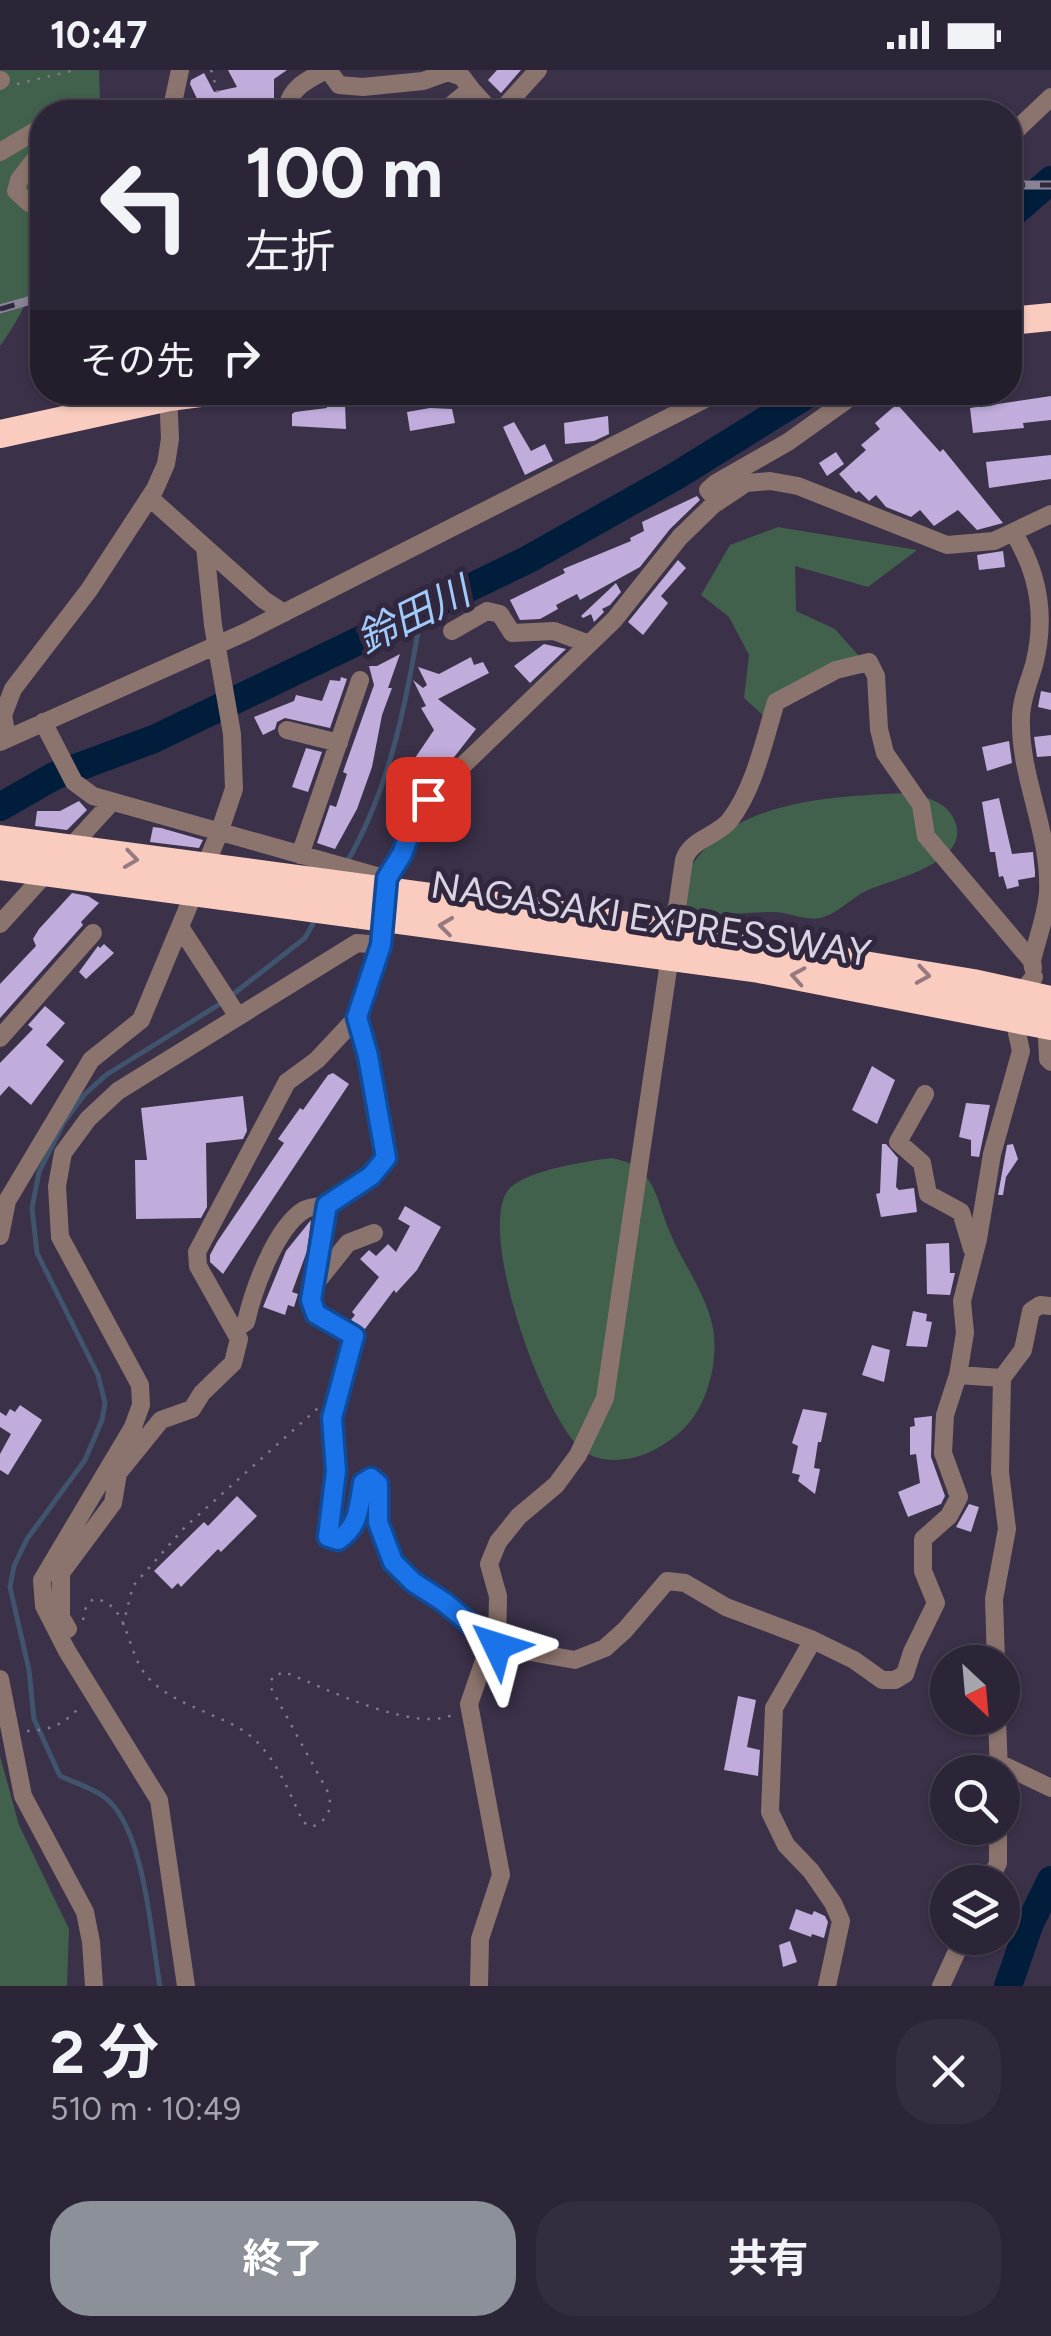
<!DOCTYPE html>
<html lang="ja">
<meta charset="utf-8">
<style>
:root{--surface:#2c2537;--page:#342d3f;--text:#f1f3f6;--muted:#a6a5ad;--line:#484252;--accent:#8c9099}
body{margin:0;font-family:Figtree,"Noto Sans JP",sans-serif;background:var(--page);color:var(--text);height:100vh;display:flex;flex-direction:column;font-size:38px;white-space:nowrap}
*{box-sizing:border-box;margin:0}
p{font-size:32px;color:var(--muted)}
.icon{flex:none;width:55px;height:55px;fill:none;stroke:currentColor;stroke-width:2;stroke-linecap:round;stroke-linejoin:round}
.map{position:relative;height:1916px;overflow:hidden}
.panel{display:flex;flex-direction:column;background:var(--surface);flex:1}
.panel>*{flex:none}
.hud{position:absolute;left:30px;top:30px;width:992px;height:305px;border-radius:40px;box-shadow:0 2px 8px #0004,0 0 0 2px var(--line);background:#2c2537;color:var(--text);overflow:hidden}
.needle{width:65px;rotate:154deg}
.fabs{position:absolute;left:930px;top:1575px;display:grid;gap:20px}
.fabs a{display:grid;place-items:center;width:90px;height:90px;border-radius:50%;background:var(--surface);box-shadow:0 2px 8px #0004,0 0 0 2px var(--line);font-size:50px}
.pin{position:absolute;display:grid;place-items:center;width:85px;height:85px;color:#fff;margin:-42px;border-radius:20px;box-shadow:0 5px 15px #0006}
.me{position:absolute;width:110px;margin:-55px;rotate:311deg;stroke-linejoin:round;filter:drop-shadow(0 0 8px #0008)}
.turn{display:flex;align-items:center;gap:35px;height:210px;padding:0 50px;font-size:45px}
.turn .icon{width:130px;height:130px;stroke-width:2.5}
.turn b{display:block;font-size:70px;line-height:85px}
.then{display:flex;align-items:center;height:95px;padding:0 50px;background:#0003;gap:20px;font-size:38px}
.round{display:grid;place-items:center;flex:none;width:105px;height:105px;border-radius:40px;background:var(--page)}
.summary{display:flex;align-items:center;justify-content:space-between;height:170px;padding:0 50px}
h1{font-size:60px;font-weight:700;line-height:75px}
.button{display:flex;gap:20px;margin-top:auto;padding:20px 50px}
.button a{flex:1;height:115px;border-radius:40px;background:var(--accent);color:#fff;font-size:40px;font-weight:700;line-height:115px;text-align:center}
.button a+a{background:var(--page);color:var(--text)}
.status{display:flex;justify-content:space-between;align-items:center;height:70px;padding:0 50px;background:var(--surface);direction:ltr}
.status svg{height:28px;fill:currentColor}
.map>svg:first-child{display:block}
.green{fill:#42614d}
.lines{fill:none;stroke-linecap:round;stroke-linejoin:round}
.stream{stroke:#41546e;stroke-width:5}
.river{stroke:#001e3c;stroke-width:28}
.building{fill:#c0addc}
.path{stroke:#81798d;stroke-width:2.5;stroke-dasharray:2.5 8;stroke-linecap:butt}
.minor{stroke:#8c746e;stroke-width:18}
.highway{stroke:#faccbf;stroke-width:28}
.rail-casing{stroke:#8a8295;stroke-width:9}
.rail{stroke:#31273f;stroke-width:5;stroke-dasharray:15;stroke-linecap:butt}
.oneway{stroke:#967a7f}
.route-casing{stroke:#114b97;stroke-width:25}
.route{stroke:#1a73e8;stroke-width:18}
.labels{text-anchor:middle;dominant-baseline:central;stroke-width:10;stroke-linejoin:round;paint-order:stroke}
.street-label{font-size:38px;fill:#d9d3e2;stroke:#31273f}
.water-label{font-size:40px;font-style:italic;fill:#a0caf9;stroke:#31273f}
</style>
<div class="status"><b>10:47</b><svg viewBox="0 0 49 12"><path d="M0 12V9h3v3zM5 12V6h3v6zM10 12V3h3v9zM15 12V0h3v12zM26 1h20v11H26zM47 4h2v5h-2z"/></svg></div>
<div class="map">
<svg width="1051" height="1916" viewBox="0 0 1051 1916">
<rect width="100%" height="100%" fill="#3b3149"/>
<path class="green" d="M0,0h99l1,31 -11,11h-47c0,16 -2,32 -3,47 0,7 3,16 3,23 4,65 -3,111 -42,164z
M778,457l139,23 -49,37 -73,-21 1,45 39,18 24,27 -95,60 -20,-18 5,-43 -20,-38 -28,-22 29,-50z
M907,723c20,4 42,9 49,31 12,40 -64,55 -90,67 -15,7 -31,25 -47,27 -16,3 -30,-6 -46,-6 -38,0 -70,8 -107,-4 13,-25 28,-52 51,-70 51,-40 128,-42 190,-45z
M612,1088c13,3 25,6 33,17 13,16 16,37 24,55 14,35 40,67 45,104 2,23 -2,46 -11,66 -11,25 -29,40 -53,52 -19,9 -47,12 -65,0 -40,-26 -113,-230 -74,-265 19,-17 76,-26 101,-29z
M0,1686l19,69 50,104 -2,57h-67z"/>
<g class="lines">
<path class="stream" d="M347,792c44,-76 60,-163 74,-248
M232,925l73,-57 10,-18
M160,1916c-9,-49 -15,-161 -57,-190 -13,-9 -30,-14 -43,-20l-26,-57 -5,-49 -19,-83 4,-21 13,-27 58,-79 17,-40 3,-17 -7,-28 -61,-122 -5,-45 7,-36 25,-50 20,-27 22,-20 117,-73"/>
<path class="river" d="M1010,146l41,-36
M0,737l54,-31 100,-37 373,-179 149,-84 135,-84
M1008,1916l22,-63 21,-43"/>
</g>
<path class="building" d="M228,0h59l-13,9v23l-43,10h-44l13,-7 -10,-21 1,-4 13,-7 10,19 23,-5z
M497,0h24l-20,23 -13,-13z
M1051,326v24l-28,3 1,5 -51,5 -3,-25z
M345,333l1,26 -54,-3v-12l3,-2 32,-4 -1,-4z
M897,334l43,48 3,-3 60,74 -26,7 -19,-20 -24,16 -14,-16 -9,7 -25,-10 -10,-12 -7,6 -10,-10 -3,2 -17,-19 27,-24 -5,-5 19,-16 -5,-6z
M430,338l22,1 3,14 -45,8 -3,-19z
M608,346l1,18 -15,7 -29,3 -1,-21z
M514,352l17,29 14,-7 8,17 -28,14 -22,-48z
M836,382l8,12 -17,12 -8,-13z
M1051,385v24l-62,9 -3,-26z
M697,426l3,4 -30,29 -30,38 -60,33 -3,-6 -21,11 2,4 -18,10 -20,1 -10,-20 51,-25 4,-2 -2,-4 68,-28 -1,-3 14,-7 -2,-9z
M1003,481l2,16 -26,3 -2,-15z
M678,490l8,8 -25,28 7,7 -25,32 -15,-13z
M616,513l5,9 -11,13 -8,4 2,3 -10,10 -3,-8 -8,4 -2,-2z
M544,574l22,5 -36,34 -16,-17z
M400,584l-12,34h4l-10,27 -10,52 -15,42 -22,40 -18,-6 13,-38 6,2 11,-33 -4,-2 31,-87 -5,-19h8z
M471,587l3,8 9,-3 6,11 -51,26 38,30 -21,27 -24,19 -18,-14 21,-31 -13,-22 5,-2 -13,-26 10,8 4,-3 -9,-18 21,7z
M341,607l6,2 -17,49 -45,-10 -8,4 -2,7 -12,6 -9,-18 40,-16 2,-6 26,6 8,-21 10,1z
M1041,621l10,2v17l-13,-3z
M1051,665v21l-14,1 -3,-20z
M1009,671l3,22 -25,8 -5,-24z
M306,678l16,4 -14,40 -16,-5z
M999,728l13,56 21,-2 2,20v5l-17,3 1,6 -12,3 -4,-13 -4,1 -4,-25h-5l-8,-50z
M79,731l8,9 -20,20 -32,-4 2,-15h23z
M153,757l8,1 42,12 -4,8 -49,-6z
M72,823l16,3 11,7 -18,19 2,3 -83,93v-34l36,-38 -3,-7 6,-10z
M104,874l10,9 -28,26 -7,-7 19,-26 2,2z
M45,936l20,17 -19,22 18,16 -33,44 -22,-19 -9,10v-33l33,-34 -5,-4z
M872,996l23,14 -18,44 -25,-14z
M333,1003l16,11 -126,190 -13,-12v-7l7,-13 67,-99 -6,-4 22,-31 3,2 25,-35z
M243,1026l4,35 -4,8 -37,4 1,64 -6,11 -65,1 -1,-59h12l-6,-52z
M966,1033l24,2 -11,52 -8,-1v-16l-12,-3z
M882,1074h4l12,14 -2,29 3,3 15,-2 3,24 -36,5 -5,-23 4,-1z
M1013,1074l5,15 -12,18 -3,18h-5l9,-50z
M405,1136l36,21 -24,43 -21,23 -2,-3 -29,39 -14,-9 4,-5 -3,-3 27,-35 -19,-18 9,-9 7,6 12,-12 8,8 14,-26 -12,-7z
M311,1150l-4,31 -15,41 6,2 -4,13 -6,-2 -3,10 -22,-8 23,-56z
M949,1173l1,30h5l-5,22 -23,-1 -1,-50z
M913,1241l14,3 -1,7 6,1 -5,25 -21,-1z
M872,1275l18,5 -6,32 -22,-7z
M20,1335l22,15 -34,55 -8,-5v-16l11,-20 -11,-7v-15l6,4 4,-7 5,3z
M803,1339l24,4 -6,29h-3l-4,26 6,1 -5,25 -17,-13 2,-6 -8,-2 6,-27 -6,-3z
M932,1346l-1,41 14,39 -4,8 -33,13 -10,-25 22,-9 -4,-29 -6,1v-28l5,-1 -1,-8z
M237,1426l20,20 -36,36 -3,-3 -37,38 -3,-4 -6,6 -18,-18 50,-49 4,4z
M969,1434l10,3 -8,25 -15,-5z
M738,1626l18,4 -9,47 13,3 -2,26 -34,-6z
M796,1839l16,6 2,-4 11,5 3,6 -4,16 -12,-4 -1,3 -22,-8z
M790,1871l7,21 -14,5 -4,-22z"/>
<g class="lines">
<path class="path" d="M211,0l13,42
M17,14l58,-14
M83,1550l3,-13 7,-8c36,2 33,53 53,76 22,27 63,36 93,53 34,20 48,60 64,94l9,5c16,-7 20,-17 17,-33l-58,-106 1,-11 12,-5c40,15 134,64 172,41
M123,1555l10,-39 52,-59 133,-119
M27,1661c25,-1 37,-7 54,-25"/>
<path class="minor" d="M328,0l11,15 24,2 60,-6 25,-9 14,5 9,12 -28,23
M0,11l1,-1
M471,19l21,23
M171,42l9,-42
M291,42l-4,-5c5,-21 21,-27 39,-37
M500,42l38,-42
M1010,66l41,-39
M42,80l-23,30 -3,11 13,12 13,-6
M0,82l42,-25
M150,428l114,102 20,13
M718,432l-10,-12 8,-7 72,-41 70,-50
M1013,462c26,41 33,86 21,133 -5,17 -13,35 -13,53 -2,59 30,115 27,175 -2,23 -11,46 -16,68l1,7
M452,561l35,-20 13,3 12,19 42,-2 35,13
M43,652l31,60 19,14 294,83
M287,660l52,13
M7,667l-4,-22 10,-26 76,-99 66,-101 11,-25 4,-25 -2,-47
M0,672l246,-110 473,-240
M67,781l44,-48
M300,785l60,-175
M0,854l49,-54
M180,857l57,88
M1034,907l-9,11 -8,45 4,18 -29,103 -14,85 -16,62 3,32 -7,42 -13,40 -2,38 16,44 -10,19 -26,23v32l13,32 -24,49 -7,22 -10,6h-13l-28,-20 -41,-20 -87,-33 -41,-24 -18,-2 -42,49 -20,18 -30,12 -78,-14 -53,-44 -31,-20 -20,-21 -15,-39v-39l-7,-5 -8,5c-4,23 -4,44 -26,57l-10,-3 9,-66 -4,-53 23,-82c-20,-9 -36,-15 -44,-36l16,-95 44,-29 15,-18 -18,-103 -11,-38 24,-72 6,-66 15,-25 14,-38 12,-17 186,-179 66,-83 33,-32 33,-22 24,-2 28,5 149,59 47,-4 57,-27
M1046,946l2,43 3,3
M0,968l93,-105
M925,1024l-27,48 24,21 6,31 33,18 11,37
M0,1166l7,-35 84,-141 50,-40 78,-187 15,-44 -2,-55 -19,-109 -8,-78
M316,1213l32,-40 26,-10
M234,1260l12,-8c7,-31 29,-94 58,-112 5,-3 17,-4 23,-5
M958,1305l44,3 -2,94 7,57 -13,70 2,63
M1002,1308l21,-28 8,-39 9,-6 11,1
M68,1559l-7,-12v-44l52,-70 5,-30 43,-53 31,-11 10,-16 31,-30 6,-24 -41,-73 -1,-14 90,-170 30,-22 40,-43
M813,1570l-39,68 -4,104 16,33 25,26 22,32 8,18 -14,65
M0,1609l23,117 62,116 6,30 3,44
M997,1648l2,54
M999,1693l52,25
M989,1812l9,-19v-35
M186,1916l-27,-186 -92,-149 -23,-45 -2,-26 91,-153 8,-22 -1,-20 -80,-148 -3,-51 6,-33 25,-34 30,-28 239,-148 24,2
M479,1916l1,-47 21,-64 -32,-171 17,-49 11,-9 1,-50 -9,-32 9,-22 21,-26 37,-31 22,-30 27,-57 79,-538c6,-21 34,-24 46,-40 25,-33 34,-80 46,-118l60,-32 33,-8 7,14 3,53 6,24 36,52 5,31 106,125
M941,1916l22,-48"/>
<path class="highway" d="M1010,251l41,-4
M0,364l169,-37 39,-5
M0,769l550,74 423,70 78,17
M0,796l759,103 292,57"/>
<g class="rail-casing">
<path id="rail" d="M1010,115h41
M0,239l42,-12"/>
</g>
<use href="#rail" class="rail"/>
</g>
<defs><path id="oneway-chevron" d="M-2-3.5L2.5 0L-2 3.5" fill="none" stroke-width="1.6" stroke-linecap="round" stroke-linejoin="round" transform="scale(2.5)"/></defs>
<g class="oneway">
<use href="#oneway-chevron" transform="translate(131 789) rotate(8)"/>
<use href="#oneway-chevron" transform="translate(446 856) rotate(-173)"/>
<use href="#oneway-chevron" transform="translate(923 905) rotate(9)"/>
<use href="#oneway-chevron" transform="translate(798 906) rotate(-170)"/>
</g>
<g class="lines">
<g class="route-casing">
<path id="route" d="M428,729l-12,17 -14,38 -15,24 -6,67 -24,72 11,39 18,102 -15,18 -44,29 -16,95 5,14 38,22 -22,82 4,53 -8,66 10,3c21,-13 21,-34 25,-57l8,-5 7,6v38l15,40 20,20 31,20 53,44"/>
</g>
<use href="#route" class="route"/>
</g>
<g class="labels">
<g class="street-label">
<text transform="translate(651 849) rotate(9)">NAGASAKI EXPRESSWAY</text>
</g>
<g class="water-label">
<text transform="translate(413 545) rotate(-26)">鈴田川</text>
</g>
</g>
</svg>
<div class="fabs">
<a><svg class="needle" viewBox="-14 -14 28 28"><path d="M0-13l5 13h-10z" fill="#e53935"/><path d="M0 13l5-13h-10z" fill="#a6a5ad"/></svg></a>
<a><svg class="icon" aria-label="search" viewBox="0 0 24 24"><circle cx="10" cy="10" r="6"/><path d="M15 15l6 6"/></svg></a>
<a><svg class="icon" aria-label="layers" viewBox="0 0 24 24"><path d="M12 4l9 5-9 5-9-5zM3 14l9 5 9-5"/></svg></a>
</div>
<div class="pin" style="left:428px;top:729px;background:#d93025"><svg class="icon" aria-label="arrive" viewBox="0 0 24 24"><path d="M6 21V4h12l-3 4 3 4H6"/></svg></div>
<svg class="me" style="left:497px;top:1576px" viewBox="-20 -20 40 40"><path d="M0-17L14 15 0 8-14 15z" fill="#1a73e8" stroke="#fff" stroke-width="4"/></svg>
<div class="hud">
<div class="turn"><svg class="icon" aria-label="left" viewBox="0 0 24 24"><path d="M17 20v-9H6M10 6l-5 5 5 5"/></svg><div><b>100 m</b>左折</div></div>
<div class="then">その先<svg class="icon" aria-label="right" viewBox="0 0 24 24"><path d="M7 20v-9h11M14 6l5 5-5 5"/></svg></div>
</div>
</div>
<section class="panel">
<div class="summary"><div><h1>2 分</h1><p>510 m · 10:49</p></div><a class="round"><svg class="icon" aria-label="close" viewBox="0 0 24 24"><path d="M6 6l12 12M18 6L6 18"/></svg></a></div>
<div class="button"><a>終了</a><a>共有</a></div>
</section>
